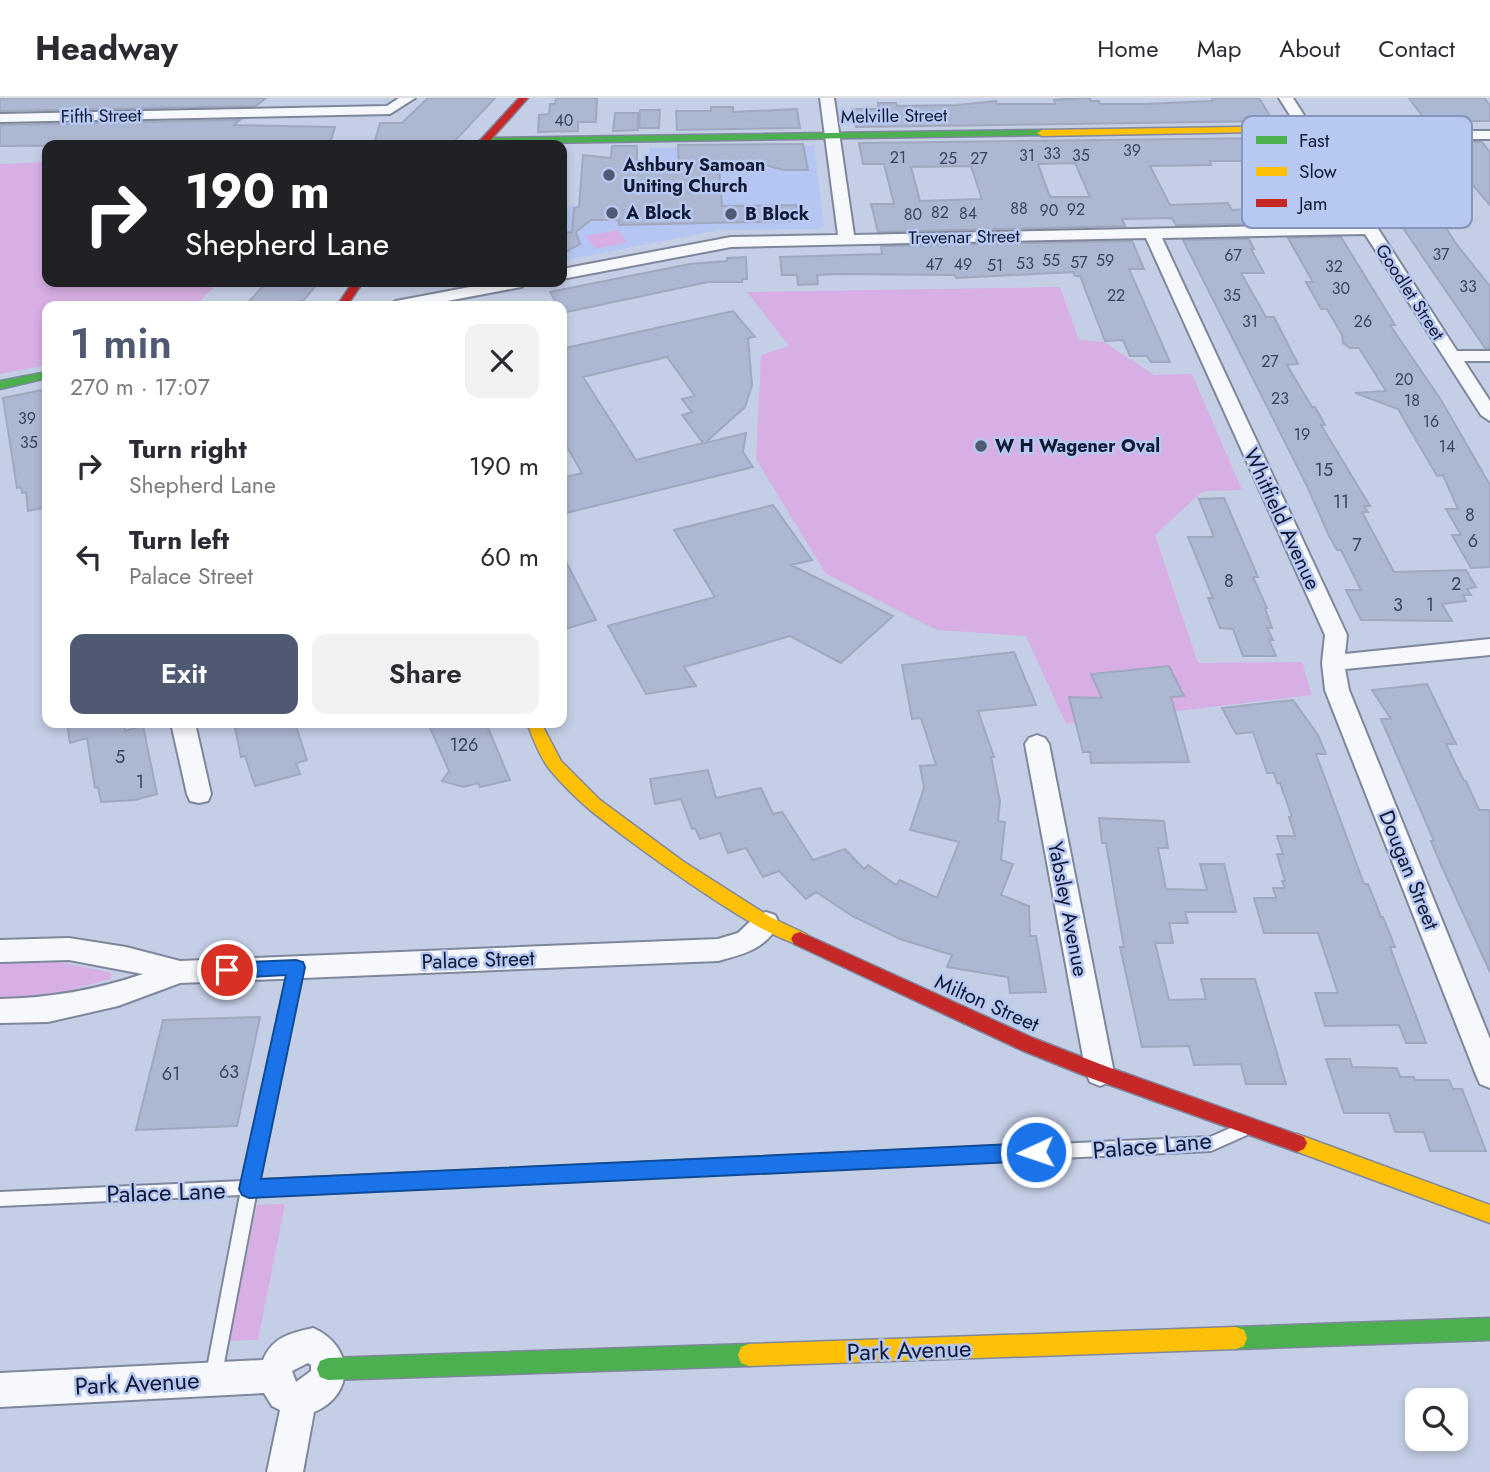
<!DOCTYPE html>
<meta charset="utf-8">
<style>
:root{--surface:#fff;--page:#f2f2f3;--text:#2b2b33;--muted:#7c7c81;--line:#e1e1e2;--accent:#505972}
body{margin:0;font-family:Jost,sans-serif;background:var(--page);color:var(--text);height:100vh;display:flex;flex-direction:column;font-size:26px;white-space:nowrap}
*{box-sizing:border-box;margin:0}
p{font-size:23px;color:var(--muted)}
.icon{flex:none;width:38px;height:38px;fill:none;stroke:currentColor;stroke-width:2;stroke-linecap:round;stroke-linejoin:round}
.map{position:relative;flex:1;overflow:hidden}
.details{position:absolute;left:42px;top:203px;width:525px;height:427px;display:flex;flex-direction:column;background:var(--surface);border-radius:14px;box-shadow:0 4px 10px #0003}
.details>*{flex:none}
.guide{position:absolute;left:42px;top:42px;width:525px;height:147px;border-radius:14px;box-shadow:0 4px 10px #0003;background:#202124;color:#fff;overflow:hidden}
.controls{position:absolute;left:1405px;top:1290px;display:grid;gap:14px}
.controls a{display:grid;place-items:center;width:63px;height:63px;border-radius:14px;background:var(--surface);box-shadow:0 4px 10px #0003;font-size:35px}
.pin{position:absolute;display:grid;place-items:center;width:60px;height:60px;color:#fff;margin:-30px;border:4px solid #fff;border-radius:50%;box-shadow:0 2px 7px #0007}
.me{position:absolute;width:77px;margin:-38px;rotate:267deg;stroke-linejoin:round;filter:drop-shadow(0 0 5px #0008)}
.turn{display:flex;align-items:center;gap:24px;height:147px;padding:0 28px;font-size:32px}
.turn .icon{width:91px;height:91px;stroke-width:2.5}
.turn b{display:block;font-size:49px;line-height:60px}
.round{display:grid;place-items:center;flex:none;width:74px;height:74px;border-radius:14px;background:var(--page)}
.overview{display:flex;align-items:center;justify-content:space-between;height:119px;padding:0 28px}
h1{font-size:42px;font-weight:600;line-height:52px;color:var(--accent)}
.cta{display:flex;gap:14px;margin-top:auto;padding:14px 28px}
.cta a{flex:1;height:80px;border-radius:14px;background:var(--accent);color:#fff;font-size:28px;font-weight:600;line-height:80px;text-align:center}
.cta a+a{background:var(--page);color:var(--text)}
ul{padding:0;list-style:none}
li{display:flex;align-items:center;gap:21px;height:91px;padding:0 28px}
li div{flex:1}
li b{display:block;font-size:26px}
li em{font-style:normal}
header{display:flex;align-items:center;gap:42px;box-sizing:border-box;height:98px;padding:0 35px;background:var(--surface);border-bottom:2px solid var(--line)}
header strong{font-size:33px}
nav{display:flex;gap:38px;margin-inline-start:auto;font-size:24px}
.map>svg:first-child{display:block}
.built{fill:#b5c6f2}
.green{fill:#d7afe5}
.building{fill:#acb7d1;stroke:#9fa8be;stroke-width:2;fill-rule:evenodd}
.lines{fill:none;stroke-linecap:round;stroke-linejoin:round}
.lane-casing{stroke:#7f879d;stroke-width:4}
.street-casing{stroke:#7f879d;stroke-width:4}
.fast-casing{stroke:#7f879d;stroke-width:3}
.slow-casing{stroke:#7f879d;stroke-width:3}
.jam-casing{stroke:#7f879d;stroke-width:3}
.lane{fill:#f6f8fb;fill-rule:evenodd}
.street{fill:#f6f8fb;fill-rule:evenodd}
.fast{fill:#4caf50;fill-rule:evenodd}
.slow{fill:#ffc107;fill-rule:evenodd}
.jam{fill:#c62828;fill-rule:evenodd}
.route{fill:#1a73e8;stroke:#114b97;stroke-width:2}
.poi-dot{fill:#505972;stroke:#b7c8f2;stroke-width:2.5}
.labels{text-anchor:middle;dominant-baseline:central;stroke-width:5;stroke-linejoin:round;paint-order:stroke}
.far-number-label{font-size:16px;fill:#39435d}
.far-street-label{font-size:18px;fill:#111a34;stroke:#b7c8f2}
.far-poi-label{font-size:18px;font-weight:bold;fill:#111a34;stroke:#b7c8f2;text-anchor:start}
.number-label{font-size:18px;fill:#39435d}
.street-label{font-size:21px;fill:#111a34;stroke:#b7c8f2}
.near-street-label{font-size:24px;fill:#111a34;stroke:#b7c8f2}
.key{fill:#b7c8f2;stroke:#8594b9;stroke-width:2}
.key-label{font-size:19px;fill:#111a34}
</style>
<header>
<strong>Headway</strong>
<nav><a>Home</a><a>Map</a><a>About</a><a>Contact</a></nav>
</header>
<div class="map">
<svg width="1490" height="1374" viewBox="0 0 1490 1374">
<rect width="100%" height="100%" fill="#c4cee5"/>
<path class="built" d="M814,48l10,80 -4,3 -101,1 -157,31v-54l78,-10 10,-49z"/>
<path class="green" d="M47,64v120h172l-19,19 2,5h-155v59l-47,9v-210z
M618,132l9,12 -32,7 -9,-13z
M1060,189l19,53 25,2 50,33 38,-1 50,116 -39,1 -48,44 43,128 104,-1 10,33 -246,29 -40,-88 -89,-6 -111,-56 -70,-115 5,-104 28,-9 -42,-54z
M58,864l50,10 4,2 -2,5 -66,18 -44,1v-34z
M285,1106l-27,136 -29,1 28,-136z"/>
<path class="building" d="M0,0h266l-10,8 -256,5z
M428,0h67l-44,47 -76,-4 5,-18h22z
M556,0h41l-1,24h-18v9l-40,1 1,-17 10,-1 1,-10h5z
M1080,0h10l1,3h8l1,3h44l69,-3 -1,-3h47l14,23 -417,6 -2,-12v-6h25l-1,-6h18l1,3 60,-1 39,-4 1,3h58l-1,-4z
M1409,0h75l6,7v16h-26l6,7h-39z
M711,9h22v5l64,-3 3,19 -123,2 -1,-19h35z
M640,12h20l-1,18h-20z
M615,15h23v17l-25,1z
M240,22l-6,5 101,2 -5,17 -17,1 -313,1v-21z
M1276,40l6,13h5l44,71 -51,1 -9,-14h5l-28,-48h-38l1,4 -61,1 20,39 58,-2 4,7 18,-1 -1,15 -73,1 -4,-7 -50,1 3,7 -247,6 -7,-28h23l-10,-40h-21l-4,-21zM1075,65l15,34h-40l-12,-33zM971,68l11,33 -62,2 -9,-34z
M1440,44h42l8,10v53l-47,-54h3z
M803,46l5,26h-24l-23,-6 -42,2 3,40 74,-1v16l-177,4v-5h-28l-15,12 4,12 -18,10v-21l10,-1 2,-24 5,-1 4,-52 28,3 1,-12h25v26l42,-1 -1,-26z
M1377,47l18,24 6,1 9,10h9l34,48h-7l11,17 33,41v62h-5l-138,-202z
M1341,139l54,88h-5l51,75 49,85v82l-19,1 -19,-33h9l-15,-26h12l-15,-34 -6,1 -39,-67 -43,-16 31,-2 -27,-43h-9l-7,-5 -1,-8 -15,-26h-6l-15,-27h7l-25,-44z
M1249,141l5,10h-3l13,24h-23l25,44h8l24,47 -11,1 25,42h3l10,18h-4l49,81h-6l4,6h-6l32,60 72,-2 10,17 -9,2 4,6h-8l3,6 -24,3 10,17 -91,-1 -15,-30h15l-20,-40h-4l-8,-14 -21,-48 -125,-248z
M1132,143l12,28h-15l41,93h-19l-4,-6h-17l-7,-16 -18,1 -25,-65h-5l-2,-4 -117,6 -1,-3 -115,-1 -23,1 1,9 -20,1 -1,-10h-15l-2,-18 102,-3 -1,-8z
M746,159l1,22h-5v3h-34l-146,31v-7h-4l-8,-14 140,-28 37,-3v-3z
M272,184h47l-16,19h-4l-5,5h-49l19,-21 4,1z
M733,213l22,26 -7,1 4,47 -7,22 -40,36 41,-10 -3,19 10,15 -191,47v-36l20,-5 -20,-35v-95l3,5zM667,259l28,39 -13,3 10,13 -10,3 21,28 -67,17 -53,-83z
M47,291v118l-19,4 -2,-19 -4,1 -1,-6 -4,1 -14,-90z
M1224,400l34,79h-5l14,31h-2l7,20h-5l6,12h-4l7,16h-33l-10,-27 -13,-1 -12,-30h5l-25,-61h26l-15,-38z
M773,407l39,55 -21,5 102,51 -52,47 -51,-27 -106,31 12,19 -50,8 -38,-68 107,-29 -41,-67z
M562,456l34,66 -34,10z
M1014,554l22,53 -58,6 16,46h-3l9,44 -2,20 7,1 -4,38 12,4 -12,31 28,11 1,30h6l10,56 -36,1 -2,-16 -61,-10 5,-12 -52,-16 -48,-23 -36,-24 -10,7 -27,-28 -16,6 -17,-29 -18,5 -8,-20 -20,6 -5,-11 -3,1 -11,-30 -26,5 -5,-25 58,-9 8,28 45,-10 12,26 9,-2 31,48 32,-11 19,20 4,-4 28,20 4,-5 37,18 22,-56 -49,-12 14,-42 -4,-22 16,-1 -15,-47 -9,1 -10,-54z
M1169,568l15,30 -13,1 18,65 -98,1 -1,-11h-7l-14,-55 33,1 -11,-24z
M1427,586l29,60h-10l18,37h2l13,29h11v162l-48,-105 -11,-26h3l-53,-122h10l-19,-29z
M1293,602l25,35 8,19h-10l48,130h4l13,33h2l12,30h-5l36,96h-20l-7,-18 -74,1 -10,-33h23l-20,-60h-54l-10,-35h22l-3,-10h12l-3,-7h3l-8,-27h6l-6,-18h18l-6,-19h3l-12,-34h-3l-3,-10h-7l-14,-41 -17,2 -14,-26z
M67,625h56l2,8 18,-5 14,68 -22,6 -34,2 -3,-15 -3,1 -8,-50 -17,5z
M234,625h61l12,37 -11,3 4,11 -45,12 -10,-30 -4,1z
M428,625h58l24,57 -30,7 -2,-4 -14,4 -22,-6 7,-10z
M1099,720l65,3 4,27h-10l8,41 41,1 -7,-26h24l12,48h-51l3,11h-19l4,20h-18l14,57 37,-1 -5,-20h54l31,105h-40l-5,-20 -47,1 -5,-19 -47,1 -22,-100h4l-6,-33 -12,-71h-4z
M260,919l-23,109 -101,4 27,-110z
M1326,961h24l2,8 45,1 3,9h14l1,3h34l4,9h9l24,62h-56l-6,-19h-29l-6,-19h-45z"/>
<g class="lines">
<g class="lane-casing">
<path id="lane" d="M296,863l5,2 2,4 -44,213 951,-43 32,-14 5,2 2,5 -2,5 -36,16 -955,44 -35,184 -2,6 -6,2 -6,-2 -2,-6 35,-184 -240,11v-14l243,-11 46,-214 2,-4z"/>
</g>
<g class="street-casing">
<path id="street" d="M399,0h16l-25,16 -390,8v-8l387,-8z
M820,0h14l20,137 505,-11 -80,-126h14l21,33h176v8h-170l137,212h33v10h-26l26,40v20l-9,-6 -116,-181 -203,4 185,397 -2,19 145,-15v16l-145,14 4,21 141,349v49l-10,-4 -4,-9 -151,-385 -3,-27 3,-28 -179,-397 -415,9 -169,32v-10l169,-32 107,-2z
M496,184h33l-8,5 -100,19h-34l9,-5z
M171,625h24l16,71 -3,7 -9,2 -9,-2 -3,-7z
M1037,637l8,3 4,6 65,329 -4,9 -10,4 -10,-4 -4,-9 -61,-329 4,-6z
M766,814l9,3 4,8c-13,26 -35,31 -61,38l-538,22 -62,23 -70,16 -48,1v-24c50,-1 96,-9 143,-25l-74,-14 -69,2v-22l69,-2 57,9 54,14 538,-22 20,-6 19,-18z
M313,1230c42,18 42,67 1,84l-11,60h-36l13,-62 -8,-4 -8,-13 -264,14v-34l263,-13c9,-23 28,-27 50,-32zM308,1265l3,2v6l-15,11 -4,-11z"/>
</g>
<g class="fast-casing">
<path id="fast" d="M1042,32l5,3 -2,2 -561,9 -5,-3 5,-3z
M47,274v6l-47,11v-8z
M1490,1220v22l-254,9 -8,-3 -3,-8 3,-8 8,-3z
M749,1246l8,3 3,8 -3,8 -8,3 -421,14 -8,-3 -3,-8 3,-8 8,-3z"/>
</g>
<g class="slow-casing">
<path id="slow" d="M1304,28l5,3 -2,2 -265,5 -5,-3 5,-3z
M527,625h14l20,38 39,39 84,62 88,56 34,16 3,5 -3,5c-27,9 -190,-112 -217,-135 -13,-11 -27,-25 -38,-38 -11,-13 -18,-33 -24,-48z
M1297,1036l193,71v18l-200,-74 -3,-6 3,-6z
M1236,1229l8,3 3,8 -3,8 -8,3 -487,17 -8,-3 -3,-8 3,-8 8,-3z"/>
</g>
<g class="jam-casing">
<path id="jam" d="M519,0h9l-42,47h-10z
M353,184h10l-16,24h-8l-1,-2z
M800,834l233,106 72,28 199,71 3,6 -3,6 -7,3 -204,-73 -72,-29 -227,-106 -3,-5 3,-5z"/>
</g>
<use href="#lane" class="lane"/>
<use href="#street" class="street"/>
<use href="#fast" class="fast"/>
<use href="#slow" class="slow"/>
<use href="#jam" class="jam"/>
</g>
<path class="route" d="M296,862l7,2 2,5 -44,212 775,-36 7,3 3,6 -3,7 -7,2 -787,37 -7,-3 -3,-6 47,-214 -59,3 -7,-2 -2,-6 2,-5 7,-2z"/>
<g class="poi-dot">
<circle cx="609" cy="77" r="7"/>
<circle cx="612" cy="115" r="7"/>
<circle cx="731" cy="116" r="7"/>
<circle cx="981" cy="348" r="7"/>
</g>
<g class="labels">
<g class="far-number-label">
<text x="564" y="22">40</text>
<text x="1132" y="52">39</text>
<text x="1052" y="55">33</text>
<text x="1027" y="57">31</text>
<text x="1081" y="57">35</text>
<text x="898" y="59">21</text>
<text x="948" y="60">25</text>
<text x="979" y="60">27</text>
<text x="1019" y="110">88</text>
<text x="1076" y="111">92</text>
<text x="1049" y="112">90</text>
<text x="940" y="114">82</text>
<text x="968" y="115">84</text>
<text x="913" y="116">80</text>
<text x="1441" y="156">37</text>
<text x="1233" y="157">67</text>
<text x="1051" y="162">55</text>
<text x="1105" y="162">59</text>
<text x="1079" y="164">57</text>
<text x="1025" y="165">53</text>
<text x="934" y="166">47</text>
<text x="963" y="166">49</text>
<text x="995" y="167">51</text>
<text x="1334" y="168">32</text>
<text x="1468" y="188">33</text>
<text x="1341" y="190">30</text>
<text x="1116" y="197">22</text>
<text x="1232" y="197">35</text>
<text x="1250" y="223">31</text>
<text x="1363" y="223">26</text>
<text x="1270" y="263">27</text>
<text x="1404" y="281">20</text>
<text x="1280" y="300">23</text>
<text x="1412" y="302">18</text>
<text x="27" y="320">39</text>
<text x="1431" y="323">16</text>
<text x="1302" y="336">19</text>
<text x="29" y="344">35</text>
<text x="1447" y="348">14</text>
</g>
<g class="far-street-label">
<text transform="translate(101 18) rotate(-1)">Fifth Street</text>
<text transform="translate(894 18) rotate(-1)">Melville Street</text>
<text transform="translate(964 139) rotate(-1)">Trevenar Street</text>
<text transform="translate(1410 194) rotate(57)">Goodlet Street</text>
</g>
<g class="far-poi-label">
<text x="623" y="67">Ashbury Samoan<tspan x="623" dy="21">Uniting Church</tspan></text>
<text x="626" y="115">A Block</text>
<text x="745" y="116">B Block</text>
<text x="995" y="348">W H Wagener Oval</text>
</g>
<g class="number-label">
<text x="1324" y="372">15</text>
<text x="1341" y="404">11</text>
<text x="1470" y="417">8</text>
<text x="1473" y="443">6</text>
<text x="1357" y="447">7</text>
<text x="1229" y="483">8</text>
<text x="1456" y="486">2</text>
<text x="1398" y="507">3</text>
<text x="1430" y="507">1</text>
<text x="464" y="647">126</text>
<text x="120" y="659">5</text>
<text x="140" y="684">1</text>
<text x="229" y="974">63</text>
<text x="171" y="976">61</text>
</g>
<g class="street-label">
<text transform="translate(1282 421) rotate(65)">Whitfield Avenue</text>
<text transform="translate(1409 772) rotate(68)">Dougan Street</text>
<text transform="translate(1068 811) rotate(79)">Yabsley Avenue</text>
<text transform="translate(478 862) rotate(-2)">Palace Street</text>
<text transform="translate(987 905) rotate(24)">Milton Street</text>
</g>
<g class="near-street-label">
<text transform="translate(1152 1047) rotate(-5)">Palace Lane</text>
<text transform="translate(166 1094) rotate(-2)">Palace Lane</text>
<text transform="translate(909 1252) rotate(-2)">Park Avenue</text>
<text transform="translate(137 1285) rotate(-3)">Park Avenue</text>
</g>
</g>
<rect x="1242" y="18" width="230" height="112" rx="10" class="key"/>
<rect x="1256" y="38" width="31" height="8" fill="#4caf50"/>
<rect x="1256" y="69" width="31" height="9" fill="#ffc107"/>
<rect x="1256" y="101" width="31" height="8" fill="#c62828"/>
<g class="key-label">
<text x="1299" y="49">Fast</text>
<text x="1299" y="80">Slow</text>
<text x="1299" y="112">Jam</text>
</g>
</svg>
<div class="controls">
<a><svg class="icon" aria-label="search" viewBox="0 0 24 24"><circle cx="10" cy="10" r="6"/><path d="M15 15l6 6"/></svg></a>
</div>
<div class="pin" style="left:227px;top:872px;background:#d93025"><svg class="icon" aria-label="arrive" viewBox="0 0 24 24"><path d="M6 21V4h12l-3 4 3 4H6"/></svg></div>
<svg class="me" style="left:1036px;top:1054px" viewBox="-20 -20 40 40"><circle r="17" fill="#1a73e8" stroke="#fff" stroke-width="3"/><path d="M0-11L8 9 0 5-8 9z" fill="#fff"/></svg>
<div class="guide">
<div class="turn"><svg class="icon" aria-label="right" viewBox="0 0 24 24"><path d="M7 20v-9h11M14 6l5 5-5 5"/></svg><div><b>190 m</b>Shepherd Lane</div></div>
</div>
<section class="details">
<div class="overview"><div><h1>1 min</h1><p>270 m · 17:07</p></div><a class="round"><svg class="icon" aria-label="close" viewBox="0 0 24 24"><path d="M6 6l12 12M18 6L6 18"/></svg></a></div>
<ul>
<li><svg class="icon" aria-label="right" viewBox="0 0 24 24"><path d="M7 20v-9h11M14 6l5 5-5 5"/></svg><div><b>Turn right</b><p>Shepherd Lane</p></div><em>190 m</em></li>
<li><svg class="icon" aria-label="left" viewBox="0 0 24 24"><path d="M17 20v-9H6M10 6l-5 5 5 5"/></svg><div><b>Turn left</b><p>Palace Street</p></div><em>60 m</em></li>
</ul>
<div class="cta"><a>Exit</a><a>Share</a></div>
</section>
</div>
